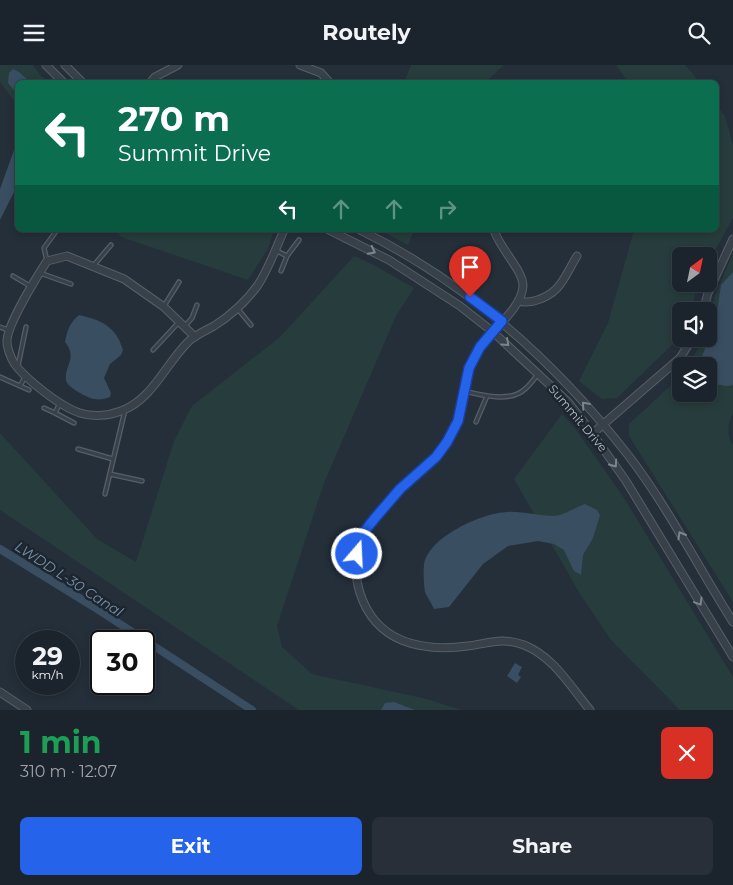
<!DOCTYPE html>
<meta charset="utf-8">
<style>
:root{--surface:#1b232c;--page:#282f38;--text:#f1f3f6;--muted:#a0a4a9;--line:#394048;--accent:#2563eb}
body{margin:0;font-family:Montserrat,sans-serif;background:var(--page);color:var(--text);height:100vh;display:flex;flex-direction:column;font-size:19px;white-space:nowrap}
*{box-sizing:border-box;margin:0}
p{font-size:16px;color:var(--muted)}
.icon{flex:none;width:28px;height:28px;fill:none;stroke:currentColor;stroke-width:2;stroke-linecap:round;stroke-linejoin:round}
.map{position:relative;height:645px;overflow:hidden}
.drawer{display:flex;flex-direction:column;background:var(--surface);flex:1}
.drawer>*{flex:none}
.banner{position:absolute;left:15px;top:15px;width:704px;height:152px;border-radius:8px;box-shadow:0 2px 8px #0003,0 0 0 1px var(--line);background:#0b6e4f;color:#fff;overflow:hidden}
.needle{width:32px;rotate:33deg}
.fabs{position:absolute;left:672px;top:182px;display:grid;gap:10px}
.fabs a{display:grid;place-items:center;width:45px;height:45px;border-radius:8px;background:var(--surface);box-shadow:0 2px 8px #0003,0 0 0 1px var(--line);font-size:25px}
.speed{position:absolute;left:15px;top:565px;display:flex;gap:10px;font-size:25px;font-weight:700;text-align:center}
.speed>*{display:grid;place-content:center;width:65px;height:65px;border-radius:50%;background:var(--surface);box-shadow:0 2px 8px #0003,0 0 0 1px var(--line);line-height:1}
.speed small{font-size:12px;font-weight:400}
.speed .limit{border:2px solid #111;border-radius:8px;background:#fff;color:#111}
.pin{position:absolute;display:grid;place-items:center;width:42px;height:42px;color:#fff;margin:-51px -21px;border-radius:50% 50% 50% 0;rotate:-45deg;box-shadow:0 0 5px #0007}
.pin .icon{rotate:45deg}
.me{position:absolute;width:55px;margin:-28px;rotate:19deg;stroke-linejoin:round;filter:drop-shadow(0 0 4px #0008)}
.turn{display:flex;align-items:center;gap:18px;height:105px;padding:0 20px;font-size:22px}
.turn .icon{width:65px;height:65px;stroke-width:2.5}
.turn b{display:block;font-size:35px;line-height:42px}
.lanes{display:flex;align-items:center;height:48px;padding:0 20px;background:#0003;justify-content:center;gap:25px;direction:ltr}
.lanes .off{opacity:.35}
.round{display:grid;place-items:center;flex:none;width:52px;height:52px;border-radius:8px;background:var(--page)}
.head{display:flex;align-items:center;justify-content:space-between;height:85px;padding:0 20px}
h1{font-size:30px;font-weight:700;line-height:38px;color:#1e9e55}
.primary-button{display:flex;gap:10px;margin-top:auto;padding:10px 20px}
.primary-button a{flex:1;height:58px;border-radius:8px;background:var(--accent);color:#fff;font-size:20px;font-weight:700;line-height:58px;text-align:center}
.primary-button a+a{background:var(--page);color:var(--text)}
header{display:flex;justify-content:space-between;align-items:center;height:65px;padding:0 20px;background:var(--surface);font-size:22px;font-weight:700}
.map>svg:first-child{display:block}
.green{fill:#273c3c}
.water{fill:#3a4e62}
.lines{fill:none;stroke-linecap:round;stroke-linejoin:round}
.canal{stroke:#3a4e62;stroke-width:8}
.service-casing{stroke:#565f68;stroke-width:5.5}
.minor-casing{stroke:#565f68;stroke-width:9}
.service{stroke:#38414a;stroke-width:3}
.minor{stroke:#38414a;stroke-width:7}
.oneway{stroke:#7c858e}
.route-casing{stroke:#184099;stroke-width:12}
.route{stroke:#2563eb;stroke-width:9}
.labels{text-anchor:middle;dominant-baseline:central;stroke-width:5;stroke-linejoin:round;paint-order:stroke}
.street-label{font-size:12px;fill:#b3bcc6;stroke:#1d262f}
.water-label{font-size:14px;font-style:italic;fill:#758fa8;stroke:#1d262f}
</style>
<header><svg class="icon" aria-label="menu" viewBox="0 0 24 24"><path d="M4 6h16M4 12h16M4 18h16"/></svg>Routely<svg class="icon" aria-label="search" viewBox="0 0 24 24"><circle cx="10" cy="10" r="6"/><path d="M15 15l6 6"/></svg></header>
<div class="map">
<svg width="733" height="645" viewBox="0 0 733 645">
<rect width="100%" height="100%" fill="#242f3a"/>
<path class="green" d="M0,0h33l7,10 9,7 -31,1 -1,22 -17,-23z
M411,0h93l-18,17h-82z
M616,0h69l15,17h-72z
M716,39l9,12 8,29v73l-24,43v-5h-28v28h16l-5,27h-11v21l-6,10 -58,56 -15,1 -23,-18 29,-58 26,-93h82z
M116,165h158l-6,19 -20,31 -127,-43z
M380,165h34l-6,15z
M733,188v160c-5,9 -7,23 0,32v157l-104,-166v-12l52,-48v18h28v-28h-21l15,-27h6v-20l6,-23z
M354,191l20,9 40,23 -18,28 -72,167 -47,143 5,21 30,27 115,25 34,11h-162l-299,-200v-77l97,106 39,23 38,-121 18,-35 88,-69z
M562,349l15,17 47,67 109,179v33h-53l-69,-70 -31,-46 -66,-115z"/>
<path class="water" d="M13,4l6,3 11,10 -12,1 -1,15v-4l-9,-11 1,-10z
M17,52v69l-17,34v-31l14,-39z
M733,207v113l-7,1 -17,-3v-17h-11l11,-27 9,-33 3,-21z
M79,250c22,5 37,11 44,35l-2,5 -11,9 -6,14 7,15 -1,4c-5,2 -10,3 -16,2 -6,-1 -28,-12 -28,-19 -2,-14 12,-22 -1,-38 2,-11 5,-20 14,-27z
M585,439l12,6 3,5 -7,23 -10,17 -2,20 -7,-4 -10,-21 -10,-6 -16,-3 -30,5 -25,18 -34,43 -15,2c-2,-5 -7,-12 -9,-17 -1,-7 -2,-20 -1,-27 4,-28 58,-52 83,-53 15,-1 31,4 46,4 10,0 23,-9 32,-12z
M515,598l7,4 -4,8 3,2 -4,6 -10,-7z
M394,637l21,8h2h-36l4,-7z"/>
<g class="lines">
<path class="canal" d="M0,484l94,58 158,103"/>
<g class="service-casing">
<path id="service" d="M275,185l12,6 12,-16
M47,196l-3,-13 13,-18
M94,200l17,-20
M281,206l6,-15
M40,208l31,11
M13,211l17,10
M164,241l15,-24
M237,243l14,17
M185,261l7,-8 5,-13
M0,262l8,3
M153,285l26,-28
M18,301l8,-39
M0,312l20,9 5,-9
M20,321l9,4
M464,326c16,4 47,12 61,-2 5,-4 9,-10 13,-15
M60,338l-5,10 19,10
M44,343l11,5
M476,357l11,-26
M78,384l35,10
M110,409l32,7
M105,429l20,-84"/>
</g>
<g class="minor-casing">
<path id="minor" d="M46,0l18,18
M65,0l18,18
M300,0l21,8 9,10
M150,18l5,-6 23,-12
M329,165l60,30 71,46 33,26 75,70 19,24 39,55 107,176
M360,165c108,53 194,130 268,225 40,52 70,112 105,167
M494,165c6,19 29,40 29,56 -1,22 -31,44 -43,61 -19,28 -14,61 -29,89 -8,14 -18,23 -30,34 -36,32 -78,71 -61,123 16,50 62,59 108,53 22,-3 34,-9 56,-1 30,12 46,41 66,65
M519,236c6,2 9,1 15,0 27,-7 30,-24 43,-45
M703,246l5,-18 25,-54
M195,272l-31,-30 -40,-28 -57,-23 -20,5c-9,14 -41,65 -40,81 0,6 4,16 7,21 11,16 47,44 66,50 12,4 28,3 41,-2 31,-11 44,-46 67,-69 7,-7 17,-11 26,-16 16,-10 33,-26 44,-41 11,-17 18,-37 26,-55
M592,369l88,-76 12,-19
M0,627l27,18"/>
</g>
<use href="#service" class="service"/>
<use href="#minor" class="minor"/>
</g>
<defs><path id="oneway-chevron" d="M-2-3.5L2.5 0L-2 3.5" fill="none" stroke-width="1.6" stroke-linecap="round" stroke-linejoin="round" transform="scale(1.25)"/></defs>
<g class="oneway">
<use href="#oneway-chevron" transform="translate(372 186) rotate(27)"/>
<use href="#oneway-chevron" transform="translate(506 278) rotate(42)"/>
<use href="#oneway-chevron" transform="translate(585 340) rotate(-131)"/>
<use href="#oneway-chevron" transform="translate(614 399) rotate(55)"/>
<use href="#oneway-chevron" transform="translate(681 470) rotate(-120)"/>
<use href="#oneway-chevron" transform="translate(699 537) rotate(59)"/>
</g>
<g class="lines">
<g class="route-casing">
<path id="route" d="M357,489l7,-22 11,-14 25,-29 36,-32 11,-15 11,-21 11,-53 11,-21 22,-26 -32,-24"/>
</g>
<use href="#route" class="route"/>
</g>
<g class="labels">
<g class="street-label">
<text transform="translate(578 353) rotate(50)">Summit Drive</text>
</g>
<g class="water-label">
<text transform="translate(69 514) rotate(33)">LWDD L-30 Canal</text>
</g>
</g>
</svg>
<div class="fabs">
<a><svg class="needle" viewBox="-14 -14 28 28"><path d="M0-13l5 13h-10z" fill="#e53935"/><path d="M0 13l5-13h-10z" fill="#a0a4a9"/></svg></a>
<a><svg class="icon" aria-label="sound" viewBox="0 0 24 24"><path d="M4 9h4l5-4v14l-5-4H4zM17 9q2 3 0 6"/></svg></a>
<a><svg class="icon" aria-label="layers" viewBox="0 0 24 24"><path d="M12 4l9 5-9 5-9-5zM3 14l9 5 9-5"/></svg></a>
</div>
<div class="speed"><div>29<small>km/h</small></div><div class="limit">30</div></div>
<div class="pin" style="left:470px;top:232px;background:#d93025"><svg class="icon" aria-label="arrive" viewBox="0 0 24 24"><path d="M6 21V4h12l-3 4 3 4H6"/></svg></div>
<svg class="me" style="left:357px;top:489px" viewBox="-20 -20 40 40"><circle r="17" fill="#2563eb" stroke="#fff" stroke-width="3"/><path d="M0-11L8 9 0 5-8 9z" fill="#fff"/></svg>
<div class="banner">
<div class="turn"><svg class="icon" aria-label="left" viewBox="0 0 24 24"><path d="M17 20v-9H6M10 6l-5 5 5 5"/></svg><div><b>270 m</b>Summit Drive</div></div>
<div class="lanes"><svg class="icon" aria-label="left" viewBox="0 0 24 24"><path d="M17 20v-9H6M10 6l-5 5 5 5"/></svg><svg class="icon off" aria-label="ahead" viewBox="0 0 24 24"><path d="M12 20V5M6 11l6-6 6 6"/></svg><svg class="icon off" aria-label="ahead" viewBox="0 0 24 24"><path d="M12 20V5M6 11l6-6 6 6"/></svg><svg class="icon off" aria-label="right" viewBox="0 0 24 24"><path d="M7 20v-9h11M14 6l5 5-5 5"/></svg></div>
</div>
</div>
<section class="drawer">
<div class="head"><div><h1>1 min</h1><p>310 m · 12:07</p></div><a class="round" style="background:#d93025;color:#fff"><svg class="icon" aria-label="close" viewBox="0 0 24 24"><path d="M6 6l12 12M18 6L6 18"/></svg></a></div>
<div class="primary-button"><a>Exit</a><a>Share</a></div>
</section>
